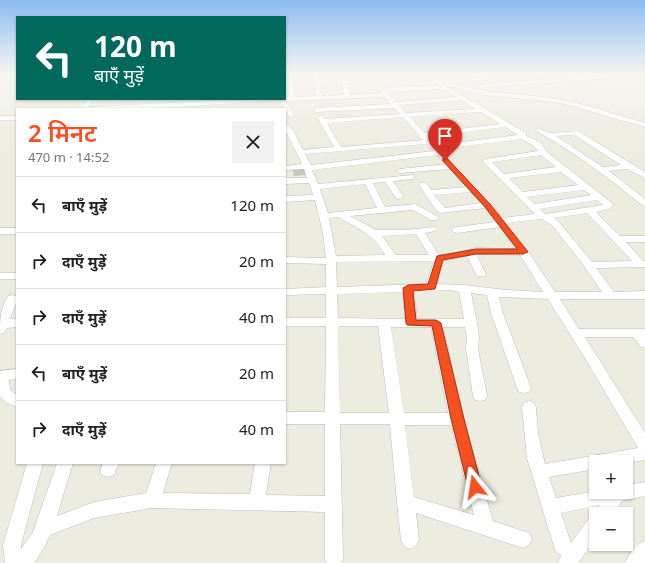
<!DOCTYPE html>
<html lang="hi">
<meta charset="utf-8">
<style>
:root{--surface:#fff;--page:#f2f2f2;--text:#202124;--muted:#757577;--line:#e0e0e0;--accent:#f5501f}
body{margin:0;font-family:"Noto Sans","Noto Sans Devanagari",sans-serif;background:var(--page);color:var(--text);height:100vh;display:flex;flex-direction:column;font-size:15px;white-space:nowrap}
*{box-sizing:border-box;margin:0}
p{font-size:13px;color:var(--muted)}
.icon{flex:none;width:22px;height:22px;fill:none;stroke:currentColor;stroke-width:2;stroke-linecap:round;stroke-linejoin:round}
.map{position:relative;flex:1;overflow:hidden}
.drawer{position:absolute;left:16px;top:108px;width:270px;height:356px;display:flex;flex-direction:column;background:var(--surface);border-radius:0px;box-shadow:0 1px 3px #0004}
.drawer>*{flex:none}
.hud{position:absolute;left:16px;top:16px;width:270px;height:84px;border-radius:0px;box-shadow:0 1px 3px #0004;background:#00695c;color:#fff;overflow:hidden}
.controls{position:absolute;left:589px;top:455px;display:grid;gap:8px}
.controls a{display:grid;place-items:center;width:44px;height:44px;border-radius:0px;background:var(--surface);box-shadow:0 1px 3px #0004;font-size:20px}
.pin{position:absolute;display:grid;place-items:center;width:34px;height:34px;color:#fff;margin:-41px -17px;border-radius:50% 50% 50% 0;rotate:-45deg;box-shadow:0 0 4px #0007}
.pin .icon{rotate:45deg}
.me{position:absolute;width:44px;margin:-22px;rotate:345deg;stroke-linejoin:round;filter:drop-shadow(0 0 3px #0008)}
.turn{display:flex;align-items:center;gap:14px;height:84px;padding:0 12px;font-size:18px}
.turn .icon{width:52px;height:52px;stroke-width:2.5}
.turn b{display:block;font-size:28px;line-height:34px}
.round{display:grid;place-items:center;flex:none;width:42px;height:42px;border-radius:0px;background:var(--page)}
.overview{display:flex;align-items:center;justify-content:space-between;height:68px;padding:0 12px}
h1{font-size:24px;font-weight:600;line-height:30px;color:var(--accent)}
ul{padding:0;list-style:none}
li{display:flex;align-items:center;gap:12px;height:56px;padding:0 12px;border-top:1px solid var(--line)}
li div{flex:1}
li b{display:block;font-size:15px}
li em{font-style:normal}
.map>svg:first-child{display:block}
.building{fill:#c8c6bd}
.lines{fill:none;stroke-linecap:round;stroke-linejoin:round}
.street-casing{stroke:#bbbdc3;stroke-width:1}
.street{fill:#fff;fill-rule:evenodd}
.route{fill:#f5501f;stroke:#9f3414}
</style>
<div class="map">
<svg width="645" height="563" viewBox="0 0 645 563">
<rect width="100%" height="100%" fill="#edece0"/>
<path class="building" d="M304,168l2,7 -12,1 -2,-7z"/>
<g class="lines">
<g class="street-casing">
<path id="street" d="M285,74h48l-3,2h-11l3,20 22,-1 -4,-21h6l1,6 19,3 -3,2 -15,-2 2,12 31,-2v-2l6,-3 52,-3 -7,-6 -11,-5c11,-1 17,5 25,12l80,47v3l14,6 8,11 64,50 1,2 -3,4 -14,3 24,24h25v6h-19l17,19h2v6l-49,1 18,24 31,-1v8h-85l19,30h66v19l-4,-1 -8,-10h-48l60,96v27l-19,3 -30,-1v7l-47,8 7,21 40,-7v1h30v-7l19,-3v14l-23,5 -9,13h-17v24l-18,25h-20l3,-8 -4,-2 -3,-6 -27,-89 -5,-51 2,-4 5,-2 5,2 2,4 2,27 7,30 93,-16 -52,-88 -38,-61 -49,-2 4,16 28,75 -2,4 -5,1 -5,-1 -2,-4 -26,-75 -4,-18 -16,-2 6,30 2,14 -1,12 9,47 -2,4 -5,1 -5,-1 -2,-4 -7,-47 1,-12 -2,-10h-22l21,92 29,102 36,12 3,6 -3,6 -6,3 -107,-35 3,27 -3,6 -6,3 -6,-3 -3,-6 -4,-38 -7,-78h-50l3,135 -2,4h-14l-2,-4v-47l-173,-4 -58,10 -44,17 -4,9 -12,19h-29l-2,-18 24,-82h16l-22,82v4l12,-17 24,-69h16l-16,53 37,-14 52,-9 10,-30h16l-9,30 87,1 5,-31h16l-5,32 59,1v-72h-40v-12h40l1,-86h-41v-8h41v-24l-41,1v-6l41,-2v-23l-41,-1v-6l41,1 -3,-25 -8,-33 -30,2v-6l28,-1 -4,-12 -24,1v-6h22l-3,-9 -19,1v-4l17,-2 -17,-34v-7c9,4 13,18 18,27l31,-3 -17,-30 1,-1h4l2,3 76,-5 -6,-6 -78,4 -3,-2 3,-2 74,-4 -6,-7 -98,4 8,14 -3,2 -3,-2 -8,-15 -118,8 -82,1 8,-10h6l-6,8 159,-8h38v-2h3l1,-21h-4zM295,76h18l3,20 -22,1zM443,89l13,8 -60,5 -9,-10zM461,100l14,9 -69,4 -7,-8zM481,112l19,12 -75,9 -15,-16zM403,117l16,18v3l5,2 -83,7 -14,-24zM505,127l13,8 -81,10 -8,-8zM521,139l13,7 4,5 -52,8 -4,2 53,53 -33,4 -11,-15 -50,-54zM427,144l7,7 -123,14 -6,-11zM438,155l8,9 -46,5 -4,2 4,2 50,-4 17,18 -36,3 -5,-7h-6l-1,2 17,25 4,3 46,-5 9,14 -38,5 -3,1 -2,2 2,2 3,1 43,-6 15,22 -39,-1 -24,6 -13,1 -14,-22 10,-2 2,-2 -2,-2 -30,3h-29l-26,-14 63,-6 18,10h6l2,-2 -2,-2 -22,-12 -30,3 -12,-24 12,-1 11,16 3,1 4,-3 -10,-15 20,-2 1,-2 -1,-2 -95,9 -6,-14zM541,155l15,12 -52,7 -12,-12zM561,172l17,13 -55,7 -14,-14zM365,184l12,24 -49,5 -8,-24zM584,190l7,5 -56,9 -8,-7zM471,192l10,11 -36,5 -11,-13zM597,200l6,5 -58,9 -5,-5zM587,213l45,48 -40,1 -34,-41 -4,-3zM338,217c21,12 36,17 47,38l-49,1 -7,-38zM541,219l11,6 30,38 20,29h-47l-28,-42 -21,-27zM416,234l13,21h-33l-14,-19zM476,254l44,1 23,37 -37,-2 -42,-5 -27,-1 7,-23 23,-5 10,20h8l1,-2zM434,261l-8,23 -89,3 -1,-25zM450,290l9,2 5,27h-47l-3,-27zM403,292l2,27 -67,-1 -1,-24zM338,326h40l11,87h-49zM391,327h40l17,86h-44zM405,425h46l23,90 -60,-18zM599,505l-4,10 -5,2 -19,26 -10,-30z
M610,75l2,1v2l-132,10 -3,-2 3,-2z
M491,76l2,1v2l-42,4c33,11 66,10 100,15 32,5 63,16 94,25v4l-80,-23 -27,-4 -55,-5 -37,-10 -3,-3 3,-2z
M0,116h17v4h-17z
M538,128l11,5 29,-2 67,41v6l-18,-9 -18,2 36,28v7l-3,-1c-33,-27 -69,-54 -106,-74v-2zM574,135l47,30 -18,2 -47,-31z
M0,228h17v6h-17z
M0,273h17v6h-17z
M12,295l4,1 1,5 -7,18h7v8l-10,1 -3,5 -4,1c0,-14 0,-25 8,-38z
M17,369v10l-8,1 1,10 7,5v12l-10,-4 -7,-6v-26z
M103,463h16l-5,12 -6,2 -6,-2 -2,-5z
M645,541v22h-20c4,-9 10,-18 20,-22z"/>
</g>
<use href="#street" class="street"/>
</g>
<linearGradient id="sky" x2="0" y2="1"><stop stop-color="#8bbbf1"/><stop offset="0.48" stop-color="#f7f6f1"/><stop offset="1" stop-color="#f7f6f1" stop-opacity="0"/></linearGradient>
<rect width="645" height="153" fill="url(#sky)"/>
<path class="route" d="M443,158h4l43,46 38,48 -5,2h-47l-33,6 -8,29 -22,2 3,29h20l5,3 23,96 18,68 -2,4 -5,2 -5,-2 -2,-4 -17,-68 -19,-93 -25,-1 -1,-2 -3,-35 5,-3 20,-1 9,-28 39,-7h41l-32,-42 -42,-46z"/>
</svg>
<div class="controls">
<a>+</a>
<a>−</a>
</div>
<div class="pin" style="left:445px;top:160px;background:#d93025"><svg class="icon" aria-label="arrive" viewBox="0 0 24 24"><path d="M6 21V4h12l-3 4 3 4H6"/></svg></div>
<svg class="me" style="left:475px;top:487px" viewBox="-20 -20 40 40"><path d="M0-17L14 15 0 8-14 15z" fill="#f5501f" stroke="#fff" stroke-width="4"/></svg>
<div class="hud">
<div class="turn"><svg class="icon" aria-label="left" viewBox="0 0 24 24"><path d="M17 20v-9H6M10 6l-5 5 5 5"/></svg><div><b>120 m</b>बाएँ मुड़ें</div></div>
</div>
<section class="drawer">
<div class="overview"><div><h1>2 मिनट</h1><p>470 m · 14:52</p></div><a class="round"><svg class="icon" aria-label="close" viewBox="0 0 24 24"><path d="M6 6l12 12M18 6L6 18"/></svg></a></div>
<ul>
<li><svg class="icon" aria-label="left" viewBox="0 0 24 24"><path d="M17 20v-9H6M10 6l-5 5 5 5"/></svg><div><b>बाएँ मुड़ें</b></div><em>120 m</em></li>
<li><svg class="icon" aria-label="right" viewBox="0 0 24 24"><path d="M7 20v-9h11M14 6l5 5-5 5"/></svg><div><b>दाएँ मुड़ें</b></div><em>20 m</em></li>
<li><svg class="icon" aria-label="right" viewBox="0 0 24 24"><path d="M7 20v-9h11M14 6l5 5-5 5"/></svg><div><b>दाएँ मुड़ें</b></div><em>40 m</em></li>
<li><svg class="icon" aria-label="left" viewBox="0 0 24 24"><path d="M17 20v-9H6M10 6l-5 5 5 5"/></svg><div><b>बाएँ मुड़ें</b></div><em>20 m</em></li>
<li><svg class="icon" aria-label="right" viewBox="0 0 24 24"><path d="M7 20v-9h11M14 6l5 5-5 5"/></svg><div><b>दाएँ मुड़ें</b></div><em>40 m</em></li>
</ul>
</section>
</div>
